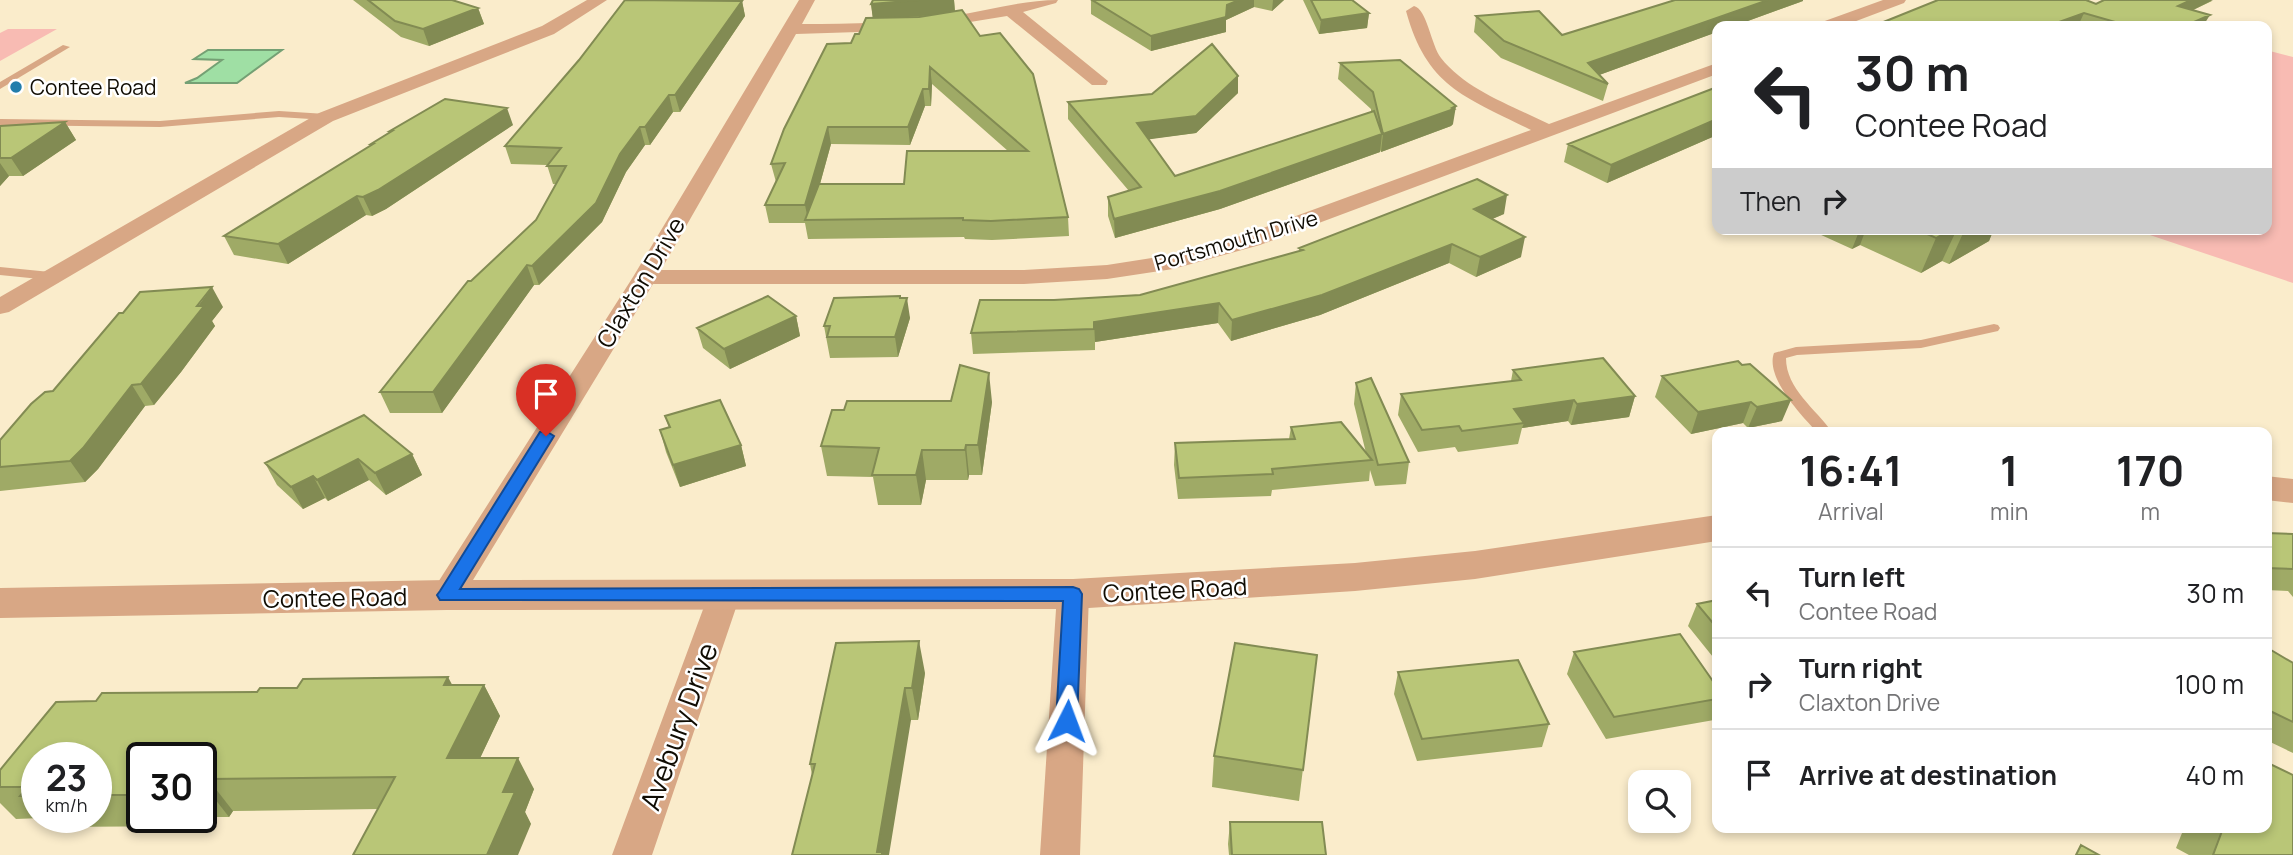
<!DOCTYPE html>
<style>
:root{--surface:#fff;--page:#f2f2f2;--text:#202124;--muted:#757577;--line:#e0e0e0}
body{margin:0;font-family:Manrope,sans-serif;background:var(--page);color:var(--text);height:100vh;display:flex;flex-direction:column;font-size:26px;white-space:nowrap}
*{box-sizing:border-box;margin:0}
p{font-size:23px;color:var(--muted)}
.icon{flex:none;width:38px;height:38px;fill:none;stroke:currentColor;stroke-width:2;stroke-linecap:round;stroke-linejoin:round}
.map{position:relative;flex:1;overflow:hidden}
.sheet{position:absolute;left:1712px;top:427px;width:560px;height:406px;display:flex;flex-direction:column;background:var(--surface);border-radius:14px;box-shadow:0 4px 10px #0003}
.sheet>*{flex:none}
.banner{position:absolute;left:1712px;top:21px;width:560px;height:214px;border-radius:14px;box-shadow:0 4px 10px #0003;background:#fff;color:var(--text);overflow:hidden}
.buttons{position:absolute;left:1628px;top:770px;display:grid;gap:14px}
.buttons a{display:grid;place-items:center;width:63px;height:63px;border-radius:14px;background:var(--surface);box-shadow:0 4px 10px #0003;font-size:35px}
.speed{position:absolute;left:21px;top:742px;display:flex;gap:14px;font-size:35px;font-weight:700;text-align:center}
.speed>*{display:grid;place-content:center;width:91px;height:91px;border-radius:50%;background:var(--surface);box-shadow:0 4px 10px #0003;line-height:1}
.speed small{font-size:18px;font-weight:400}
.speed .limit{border:4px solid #111;border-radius:10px;background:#fff;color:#111}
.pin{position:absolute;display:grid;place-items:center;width:60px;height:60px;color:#fff;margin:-72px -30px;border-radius:50% 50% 50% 0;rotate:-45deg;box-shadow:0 0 7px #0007}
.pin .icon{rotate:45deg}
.me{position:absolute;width:77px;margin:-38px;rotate:3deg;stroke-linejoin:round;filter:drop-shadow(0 0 5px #0008)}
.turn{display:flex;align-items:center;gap:24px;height:147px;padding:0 28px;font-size:32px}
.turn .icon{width:91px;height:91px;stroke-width:2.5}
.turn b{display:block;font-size:49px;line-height:60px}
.then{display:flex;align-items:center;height:66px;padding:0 28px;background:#0003;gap:14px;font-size:26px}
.eta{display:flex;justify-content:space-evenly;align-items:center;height:119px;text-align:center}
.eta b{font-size:42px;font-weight:700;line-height:49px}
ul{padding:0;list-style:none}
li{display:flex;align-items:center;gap:21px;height:91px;padding:0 28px;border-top:2px solid var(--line)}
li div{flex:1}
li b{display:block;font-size:26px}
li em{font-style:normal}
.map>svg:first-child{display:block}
.green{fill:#f8bbb3}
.water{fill:#9fdfa4;stroke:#74a074;stroke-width:2}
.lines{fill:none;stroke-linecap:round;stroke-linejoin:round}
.service{fill:#d8a785;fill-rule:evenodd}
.minor{fill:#d8a785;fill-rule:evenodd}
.tertiary{fill:#d8a785;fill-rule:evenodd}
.wall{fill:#9faa66;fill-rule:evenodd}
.shaded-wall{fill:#828b53}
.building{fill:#b9c677;stroke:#828b53;stroke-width:2}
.route{fill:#1a73e8;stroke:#114b97;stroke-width:2}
.poi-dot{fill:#227dab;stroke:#fff;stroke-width:2.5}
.labels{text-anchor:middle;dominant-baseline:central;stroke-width:5;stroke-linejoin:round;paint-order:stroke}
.far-poi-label{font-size:21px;fill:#100c03;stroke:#fff;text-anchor:start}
.far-street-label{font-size:21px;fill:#100c03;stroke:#fff}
.street-label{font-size:24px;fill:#100c03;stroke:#fff}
.near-street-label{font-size:28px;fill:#100c03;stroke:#fff}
</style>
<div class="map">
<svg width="2293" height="855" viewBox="0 0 2293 855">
<rect width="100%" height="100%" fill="#faeccb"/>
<path class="green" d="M8,29h49l-57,32v-28z
M2266,50l27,7v226l-161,-54h134z"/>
<path class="water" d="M208,50h74l-45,33h-52l12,-5 25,-18 -28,-1z"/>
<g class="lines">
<path class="service" d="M63,45l7,2 -70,42v-7z
M279,111l47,3 5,3 -5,3 -47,-3 -119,10 -160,-2v-6l160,2z
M0,267l50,5 6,4 -6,4 -50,-5z
M1994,324l4,1 2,3 -2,3 -77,17 -124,7 -11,3c0,31 30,51 46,74h-15c-16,-17 -52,-55 -43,-79l22,-6 125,-7z"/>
<path class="minor" d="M587,0h20l-53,34 -221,87 -324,191 -9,2v-17l319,-184 223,-87z
M799,0h16l-13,24c50,0 100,-1 150,-8 36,-5 70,-16 106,-16l-2,3 -33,9 85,69 -2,4h-14l-85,-69 -86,14 -125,4 -135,236h363l83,-5 64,-10 73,-20 287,-105c-65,-33 -104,-42 -125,-119l8,-5c13,3 17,39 27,52 25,32 72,48 108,66l168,-61v11l-457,171 -87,24 -66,10 -83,5h-371l-194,319 -12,4 -12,-4 -4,-8 4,-8 198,-310z
M1883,0h23l-2,3 -61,23h-24l3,-4z
M1073,582l12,4 4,8 -9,261h-40l17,-261 4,-8z
M724,584l12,4 4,8 -88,259h-40l96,-259 4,-8z"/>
<path class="tertiary" d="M2266,476l27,3v24l-27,-3z
M1717,515v26l-242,38 -120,12 -282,18 -626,1 -447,8v-30l447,-8 626,-1 282,-16 120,-12z"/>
</g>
<path class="wall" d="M353,0h99l26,8 6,16 -55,22 -28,-9z
M736,0l6,1 3,15 -65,96h-7l-23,33h-5l-19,27 -24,50 -63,63h-5l-92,128h-52l-10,-21 91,-111 65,-61 20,-36h-3l-6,-19 -36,-1 -6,-18z
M873,0h81l1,11 113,206 1,19 -77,4 -27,-1 -1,-2 -156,2 -3,-16h-36l-4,-18 11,-23 -5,-18 80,-121 22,-25 -2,-14zM932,84l76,67 -104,33h-84l11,-40 79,1 15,-39h6z
M1091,0h193l-12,11 -18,-4 -28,13v12l-75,19 -60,-37z
M1303,0h49l17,13 -2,15 -48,6z
M1803,1l-69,25h-17v6l-118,43 9,9 -5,17 -102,-43 -27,-26 2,-16 86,19z
M2212,1l-19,9 10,16h-320l3,-5 210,-17z
M1340,63l113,61 -2,2 -70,26 -1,-2v2l-160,57 -105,29 -7,-22v-19l21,-6 -61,-72v-17l170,-9 -42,40 -48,6 27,37 196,-64v-3l-33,-30z
M1717,87v48l-110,48 -43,-21 4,-18z
M65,122l11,18 -53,36h-14l-9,10v-60z
M513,125l-127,84 -14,7 -6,-1 -78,49 -54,-9 -10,-19 147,-90v-2l19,-12v-1z
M1504,214l-12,5 29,38 -45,20 -27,-14 -129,52 -89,26 -13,-18 -123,19v8l-122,4 -2,-21 83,-33 86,-5 159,-44v-3z
M1808,229h189l-4,2 -4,10 -40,23 -7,-3 -21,12 -61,-28 -8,4z
M901,298l9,20 -12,39 -68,1 -6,-32z
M223,307l-11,14 3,5 -34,46 -27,33 -9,1 -47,63 -13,13 -85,9v-51l53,-49z
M796,316l4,20 -70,33 -27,-21 -6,-20z
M1738,361l44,60 -34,7 -5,-5 -52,11 -36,-37 7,-21z
M1513,370l122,26 -6,21 -58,8 -3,-4 -46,7 -4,16 -60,8 -3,-5 -37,5 -20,-37 3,-21 110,-13z
M1356,383l53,79 -3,22 -31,2 -5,-16 -1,11 -97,9 -1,6 -93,3 -4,-34 1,-22 114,-4 2,-12 75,26 -12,-49z
M992,402l-10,73h-13l-1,5h-42l-5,25h-43l-5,-28 -46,-1 -6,-30z
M665,416l76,29 5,21 -66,21 -14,-35 -6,-22 9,-2z
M412,454l10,21 -36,20 -17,-15 -41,21 -3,-3 -22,11 -26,-24 -12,-22z
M2266,533l27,1v63l-5,-6 -22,-1z
M1717,600v62l-29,-36 9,-22z
M2271,650l22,13v90l-27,-13v-84z
M1574,652l143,35v28l-3,5 -108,19 -39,-65z
M1317,655l-18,146 -87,-14 2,-31z
M1398,672l151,52 -7,23 -125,14 -23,-67z
M925,673l-7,47h-7l-99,55 -2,-11z
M452,685h32l16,31 -20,42 54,31 -9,23 6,12 -153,-15 -145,2 -4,6h-18l-5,9 -157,1 -8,-9 -25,1 -16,-16v-33l96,-69 161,-9zM37,758h59v59h-59zM142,758h59v59h-59z
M1230,822l96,33h-97l-1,-11z
M2184,828h82l27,27h-104l-13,-7z"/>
<path class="shaded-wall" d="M919,0h35l1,13 -82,7 -2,-16z
M1239,0h15v7l-28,13v12l-75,19v-15z
M1273,0h11l-12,11z
M1768,0h35v1l-69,25h-17v6l-126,46 -3,-15z
M2191,0h22l-42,21 7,-15z
M742,1l3,15 -65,96 -5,-17z
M478,8l6,16 -55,22 -6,-17z
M1369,13l-2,15 -48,6 2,-14z
M2084,13l-6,13h-30z
M2210,15l-7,11h-18z
M930,67l2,17 -1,22 -2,-17z
M1238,76v17l-42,40 -59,8v-18z
M923,89l2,17 -15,39 -2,-18z
M669,95l4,17 -23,33 -5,-18z
M1456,106l-3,18 -2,2 -70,26 2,-18z
M507,108l6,17 -127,84 -14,7 -9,-19z
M1717,119v16l-110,48 4,-18z
M65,122l11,18 -53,36 -12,-18z
M640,127l5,18 -19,27 -24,50 -63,63 -7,-19 88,-112z
M828,127l3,17 -21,76h-2l-3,-15z
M1382,134l-2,18 -160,57 -105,29 -1,-19z
M0,163l9,13 -9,10z
M1507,195l-3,19 -33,14 3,-19z
M357,196l9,19 -78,49 -10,-20z
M1860,229h6l-6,16 -8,4z
M1952,229h5l-15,32 -21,12 15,-35z
M1965,229h32l-4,2 -4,10 -40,23z
M1525,237l-4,20 -45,20 4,-20z
M1452,244l-3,19 -129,52 -89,26 1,-21z
M527,265l7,20 -92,128 -9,-21z
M212,287l11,20 -11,14 3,5 -34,46 -27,33 -13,-21z
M900,296l3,15 4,-13 3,20 -12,39 -3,-20z
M1219,303l-1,20 -123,19 -1,-20z
M796,316l4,20 -70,33 -6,-20z
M989,373l3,29 -10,73 -4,-30z
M132,385l13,21 -47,63 -13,13 -15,-21z
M1635,396l-6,21 -58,8 6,-21z
M1574,400l-6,21 -46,7 2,-5 -10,-14z
M1791,400l-9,21 -34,7 9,-21z
M1751,402l-8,21 -52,11 7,-22z
M741,445l5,21 -66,21 -7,-22z
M966,445l3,30 -1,5 -3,-30z
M922,450l4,30 -5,25 -5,-30z
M412,454l10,21 -36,20 -11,-22z
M358,459l11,21 -41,21 -11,-21z
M313,476l12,22 -22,11 -12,-22z
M919,641l6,32 -7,47 -6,-32z
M448,677l17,32 -21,-24z
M484,685l16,31 -35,74 -18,-32z
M905,688l6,32 -22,135h-11l-1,-3z
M518,758l16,31 -9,23 6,12 -13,31h-31l16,-63z
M208,779l25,32 -4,6 -25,-32z
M201,804l10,13 -5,9 -7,-9h2z"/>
<path class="building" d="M368,0h84l26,8 -55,21 -28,-8z
M625,0l117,1 -67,94h-6l-24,32h-5l-20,27 -24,49 -64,63 -5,-1 -94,127h-53l88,-111h3l65,-61 30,-54h-19l14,-18 -56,-2 74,-86z
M873,0h46l-48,4z
M1092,0h147l-12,5 -1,12 -75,19z
M1311,0h41l17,13 -48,7z
M1675,0h93l-180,63 20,21 -104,-43 -28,-25 63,-5 23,24z
M1938,0h148l10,4 8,-4h87l-13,6 32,9 -25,11h-56l-45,-13 -36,13h-165l9,-3 -6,-2z
M962,10l18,26 20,-3 33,41 35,143 -77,4 -28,-1v-2l-158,2 14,-36h85l3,-33h121l-98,-84 -1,22h-6l-15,38h-80l-23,78h-40l20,-42 -14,1 13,-35 43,-85 24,-1 4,-9h4l7,-16 53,-1z
M1212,44l26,32 -42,40 -59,7 38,53 199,-65 8,23 -162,57 -106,28 -6,-22 33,-10 -73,-85 84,-8z
M1400,60l56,46 -4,2 2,1 -71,25 -10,-42 -33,-29z
M1717,87v32l-106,46 -43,-21z
M445,99l62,9 -129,82 -15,7 -6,-1 -79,48 -54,-8 149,-92h-2l21,-13h-2z
M65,122l-54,36h-11v-32z
M1477,179l30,16 -33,14 51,28 -45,20 -28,-13 -130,51 -90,25 -13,-17 -125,19v7l-123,4 9,-33h74l86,-5 163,-45 -4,-2z
M1916,229h36l-16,9z
M212,287l-15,19h7l-36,45 -27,33 -9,1 -49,63 -13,13 -70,6v-27l31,-36 14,-12 8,-1 66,-78h4l17,-21z
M768,296l28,20 -72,33 -27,-21z
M900,296v2h7l-12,39h-68l3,-11h-6l10,-28z
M1603,358l32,38 -58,8 -3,-4 -60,9 10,14 -62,8 -3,-5 -37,4 -21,-36 120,-14 -8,-10z
M1738,361l4,4 8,-1 41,36 -34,7 -6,-5 -53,10 -36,-36z
M960,365l29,8 -11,72h-12l-1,5h-43l-6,25h-44l7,-27 -58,-2 11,-36h12l3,-9h104z
M1371,378l38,84 -31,3 -22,-82z
M720,400l21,45 -68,20 -13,-35 10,-3 -5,-11z
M364,415l48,39 -37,19 -17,-14 -41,21 -4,-4 -22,11 -26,-24z
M1341,422l31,38 -100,9 1,5 -94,4 -4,-35 120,-4 -4,-12z
M2266,533l27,1v35l-27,-1z
M1717,600v28l-20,-24z
M1680,634l37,53v12l-103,18 -40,-65z
M919,641l-7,47h-7l-28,164h5v3h-90l23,-91h-5l26,-121z
M1235,643l82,12 -14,115 -89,-14z
M2271,650l22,13v59l-27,-13v-48z
M1518,660l31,64 -127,15 -24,-67z
M448,677l-4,8h40l-37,73h71l-15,34h12l-28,63h-134l42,-78 -187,2 -4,6h-3v-27h-59v37h-46v-37h-59v38h-17l7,-9h-27v-17l56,-68 40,-1 6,-8 155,-1 3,-4h37l6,-9z
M2266,762l27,13v80h-80l9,-24 -7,-3h51z
M1230,822h92l4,33h-94z
M2081,845l18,10h-23z"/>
<path class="route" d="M546,431l8,5 -94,153 613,-2 6,2 3,5 -5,127 -3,6 -7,2 -8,-2 -3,-6 7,-120 -623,-1 -3,-5 3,-4 100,-159z"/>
<circle class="poi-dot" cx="16" cy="87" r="7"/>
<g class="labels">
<g class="far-poi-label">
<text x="30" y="87">Contee Road</text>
</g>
<g class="far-street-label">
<text transform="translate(1236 240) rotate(-16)">Portsmouth Drive</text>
</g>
<g class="street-label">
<text transform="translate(640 282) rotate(-59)">Claxton Drive</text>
<text transform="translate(1175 589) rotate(-3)">Contee Road</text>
<text transform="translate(335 597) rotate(-1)">Contee Road</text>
</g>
<g class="near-street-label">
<text transform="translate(678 726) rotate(-70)">Avebury Drive</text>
</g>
</g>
</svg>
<div class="buttons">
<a><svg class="icon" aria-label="search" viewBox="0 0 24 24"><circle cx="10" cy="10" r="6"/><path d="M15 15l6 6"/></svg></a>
</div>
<div class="speed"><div>23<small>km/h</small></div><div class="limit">30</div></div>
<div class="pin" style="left:546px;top:436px;background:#d93025"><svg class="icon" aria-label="arrive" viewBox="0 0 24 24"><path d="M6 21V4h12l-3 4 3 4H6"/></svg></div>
<svg class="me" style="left:1067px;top:721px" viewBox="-20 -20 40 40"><path d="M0-17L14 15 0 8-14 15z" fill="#1a73e8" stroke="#fff" stroke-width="4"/></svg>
<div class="banner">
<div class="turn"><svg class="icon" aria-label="left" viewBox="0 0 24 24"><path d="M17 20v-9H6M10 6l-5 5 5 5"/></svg><div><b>30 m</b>Contee Road</div></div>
<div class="then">Then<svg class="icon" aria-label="right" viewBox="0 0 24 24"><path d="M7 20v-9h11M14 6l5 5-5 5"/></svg></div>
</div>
<section class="sheet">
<div class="eta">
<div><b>16:41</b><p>Arrival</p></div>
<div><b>1</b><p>min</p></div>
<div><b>170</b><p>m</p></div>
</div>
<ul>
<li><svg class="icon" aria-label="left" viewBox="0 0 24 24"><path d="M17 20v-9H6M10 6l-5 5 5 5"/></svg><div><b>Turn left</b><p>Contee Road</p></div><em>30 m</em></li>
<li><svg class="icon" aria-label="right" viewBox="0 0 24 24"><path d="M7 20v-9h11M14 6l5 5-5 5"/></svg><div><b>Turn right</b><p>Claxton Drive</p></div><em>100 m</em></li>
<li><svg class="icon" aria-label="arrive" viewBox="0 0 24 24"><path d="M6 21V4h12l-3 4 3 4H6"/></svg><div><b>Arrive at destination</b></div><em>40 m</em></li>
</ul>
</section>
</div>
